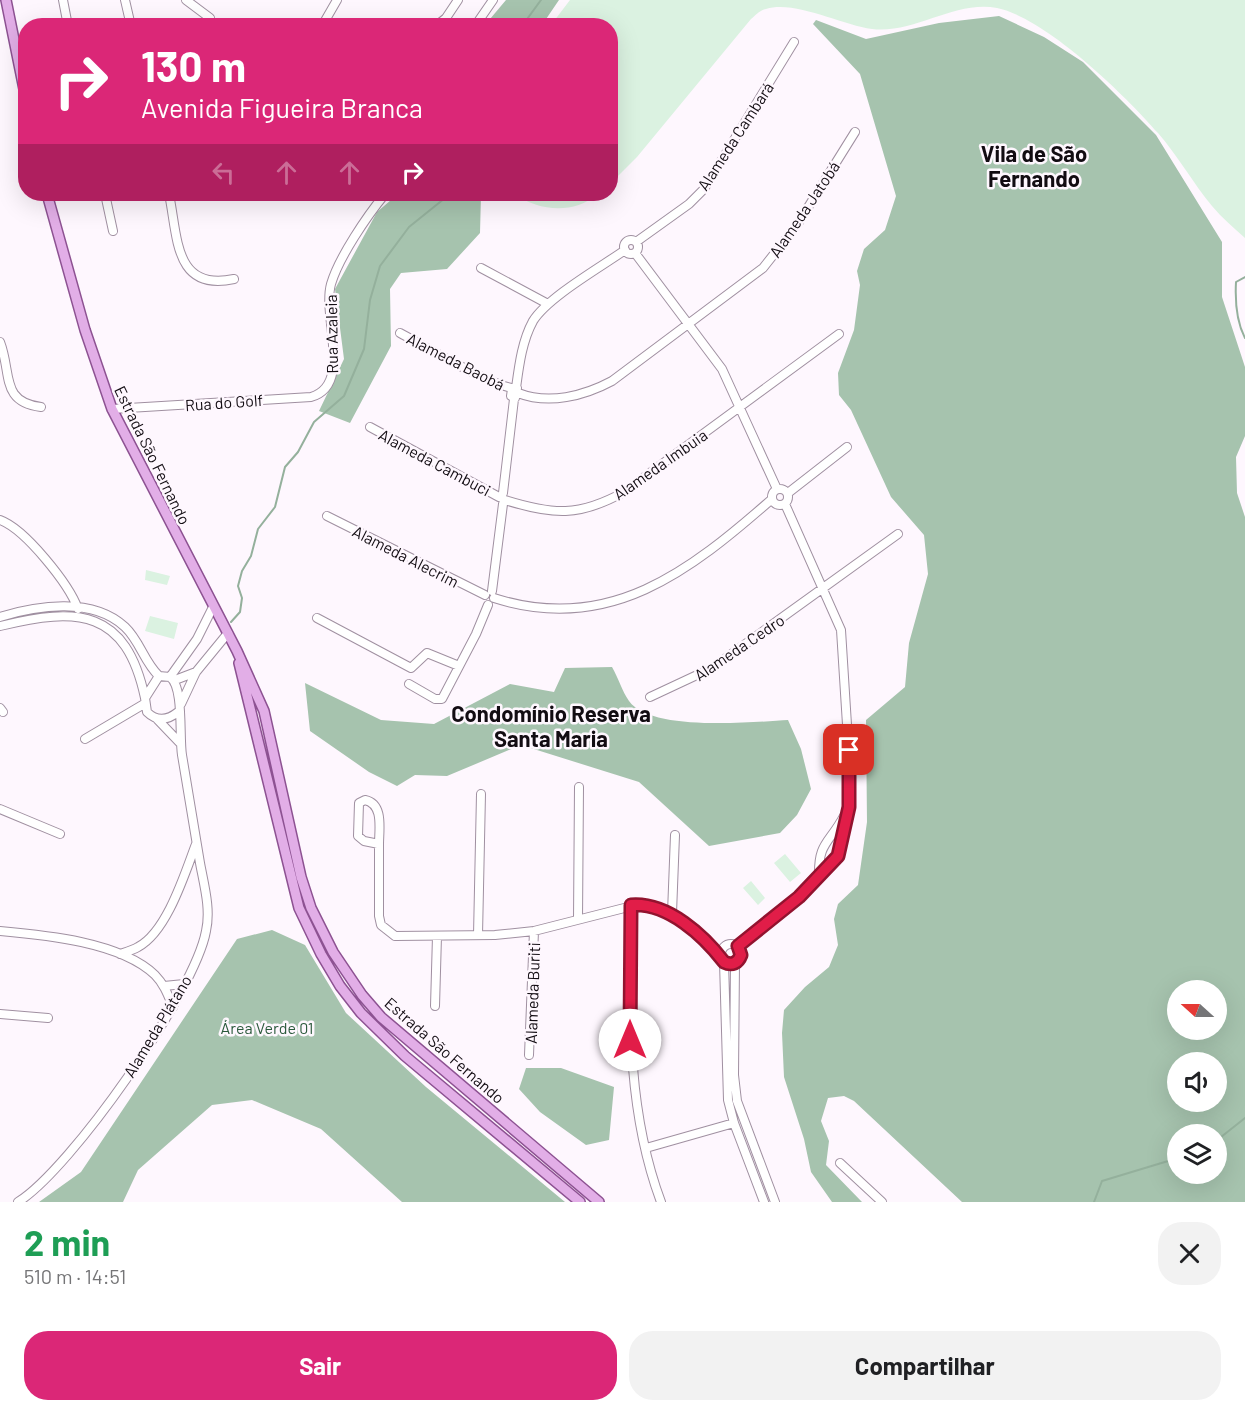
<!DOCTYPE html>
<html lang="pt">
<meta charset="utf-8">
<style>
:root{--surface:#fff;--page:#f2f2f2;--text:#202124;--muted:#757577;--accent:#db2777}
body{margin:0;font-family:Barlow,sans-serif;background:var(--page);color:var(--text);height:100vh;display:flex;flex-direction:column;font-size:22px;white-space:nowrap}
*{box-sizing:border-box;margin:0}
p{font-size:20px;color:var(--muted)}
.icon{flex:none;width:33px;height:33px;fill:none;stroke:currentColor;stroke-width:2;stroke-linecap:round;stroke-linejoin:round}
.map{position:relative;height:1202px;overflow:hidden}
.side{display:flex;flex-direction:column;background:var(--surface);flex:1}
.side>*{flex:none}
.top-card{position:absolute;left:18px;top:18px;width:600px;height:183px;border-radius:24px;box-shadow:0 6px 24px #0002;background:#db2777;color:#fff;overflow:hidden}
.needle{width:39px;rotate:291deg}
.fabs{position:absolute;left:1167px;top:980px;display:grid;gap:12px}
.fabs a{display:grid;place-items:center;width:60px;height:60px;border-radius:50%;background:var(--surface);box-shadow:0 6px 24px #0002;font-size:30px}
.pin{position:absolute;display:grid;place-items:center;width:51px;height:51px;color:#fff;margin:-26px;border-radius:12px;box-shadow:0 3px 9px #0006}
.me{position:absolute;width:66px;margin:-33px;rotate:0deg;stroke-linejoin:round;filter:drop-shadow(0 0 4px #0008)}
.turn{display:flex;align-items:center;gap:21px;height:126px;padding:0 24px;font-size:27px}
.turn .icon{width:78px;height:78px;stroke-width:2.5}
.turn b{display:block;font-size:42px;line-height:51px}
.lanes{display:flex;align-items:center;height:57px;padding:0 24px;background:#0003;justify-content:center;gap:30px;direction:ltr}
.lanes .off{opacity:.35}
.round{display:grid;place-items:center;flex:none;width:63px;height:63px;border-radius:24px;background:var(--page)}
.headline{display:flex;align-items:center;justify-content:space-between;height:102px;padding:0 24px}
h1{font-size:36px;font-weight:700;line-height:45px;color:#1e9e55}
.button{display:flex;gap:12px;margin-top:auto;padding:12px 24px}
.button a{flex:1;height:69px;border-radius:24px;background:var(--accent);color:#fff;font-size:24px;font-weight:700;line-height:69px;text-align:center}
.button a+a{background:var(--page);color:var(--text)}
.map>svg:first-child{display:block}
.green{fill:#dbf2e1}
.forest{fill:#a6c3ae;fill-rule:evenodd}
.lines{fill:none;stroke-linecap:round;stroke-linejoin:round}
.stream{stroke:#94b09c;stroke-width:2}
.minor-casing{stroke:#a090a1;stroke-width:10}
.major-casing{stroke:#8d5292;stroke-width:12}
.minor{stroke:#fff;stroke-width:8}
.major{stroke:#e2aee7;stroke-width:9}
.route-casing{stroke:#92132f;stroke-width:15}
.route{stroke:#e11d48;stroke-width:10}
.labels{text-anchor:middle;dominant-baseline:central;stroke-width:5;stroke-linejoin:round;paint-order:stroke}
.street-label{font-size:16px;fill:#120c12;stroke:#fef7fe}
.park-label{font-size:16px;fill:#2a593b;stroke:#fef7fe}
.district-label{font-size:22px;font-weight:bold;fill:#120c12;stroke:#fef7fe}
</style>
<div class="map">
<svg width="1245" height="1202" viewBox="0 0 1245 1202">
<rect width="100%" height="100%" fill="#fef7fe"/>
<path class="green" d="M570,0h675v238c-11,-10 -23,-20 -33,-32 -19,-23 -34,-50 -54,-73 -33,-38 -112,-115 -161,-125 -42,-8 -82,26 -125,21 -31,-4 -77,-29 -106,-20 -6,1 -10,6 -15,10l-114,138 -26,26 -1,-157 -59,-1z
M514,194h84c-26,21 -58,17 -84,0z
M146,570l24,6 -3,9 -22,-5z
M150,616l28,7 -4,16 -29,-8z
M785,854l16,19 -11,9 -16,-19z
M751,881l14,17 -7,7 -15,-17z"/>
<path class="forest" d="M506,0h53l-17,25h-57z
M999,16l45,21 39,25 73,73 66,107v55l23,70v69l-9,21 1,36 8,24v685h-283l-108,-101 -10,-5 -16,2 -7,23 8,20 -3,24 36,37h-30l-21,-30 -7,-33 -20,-62 -2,-44 2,-23 21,-23 24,-20 9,-22 -4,-26 4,-15 20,-19 9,-63 -1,-102 39,-33 4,-44 19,-69 -4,-39 -33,-38 -40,-87 -12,-15 -1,-22 16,-43 6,-45 -3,-14 7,-22 21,-19 11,-34 -36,-122 -47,-50 3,-4 50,19 73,-16zM1178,990h38v39h-38zM1178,1062h38v39h-38zM1178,1134h38v39h-38z
M398,194h83l-1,39 -33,36 -46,4 -11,16 1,57 -41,77 -31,-12 25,-52 -9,-70 42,-77z
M612,667c6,10 10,24 17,34 22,31 123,21 159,19l13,29 10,40 -14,26 -17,18 -71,13 -70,-64 -118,-37 -74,31 -32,-1 -18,11 -28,-14 -59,-41 -5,-48 76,37 53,4 76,-40 44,8 11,-24z
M272,930l33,15 41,68 80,74 139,115h-163l-81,-73 -69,-29 -40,5 -74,65 -15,32h-84l42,-30 156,-233z
M526,1068h35l53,19 -5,53 -23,5 -46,-33 -21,-23z"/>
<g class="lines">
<path class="stream" d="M522,26l19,-26
M1245,277l-9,5c-1,19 0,39 9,56
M231,622l9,-10 2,-14 -4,-12 4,-15 9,-15 7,-27 17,-22 10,-40 13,-15 16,-30 30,-26 20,-47 6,-49 10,-34 29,-39 41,-33
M1216,1141l29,-23
M1094,1202l8,-21 76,-23"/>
<g class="minor-casing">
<path id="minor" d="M63,0l5,26
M125,0l6,26
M186,0l24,18
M322,26l15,-26
M436,26l10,-8 12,-18
M475,26l18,-26
M105,194l8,37
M169,194c9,43 5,98 65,85
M624 247a7 7 0 1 1 14 0a7 7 0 1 1-14 0Z
M636,242l53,-38 15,-15 90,-147
M635,253l87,116 55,120
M481,268l67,36
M400,333c21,11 99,58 117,55l-2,10 -4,-2 1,-7
M0,342c12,31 0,60 41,65
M516,388c3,-22 6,-47 17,-67 15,-24 68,-54 92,-71
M518,393c31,12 66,3 94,-12l151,-113 34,-43 58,-93
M112,409l199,-12c42,-12 11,-80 20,-113 8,-27 36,-68 54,-90
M370,427l129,70
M772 497a8 8 0 1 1 16 0a8 8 0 1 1-16 0Z
M503,493l11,-94
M788,493l59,-46
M505,500c48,15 74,17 119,-8l215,-158
M327,516l158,79
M0,520c25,9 69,64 78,89
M492,591l11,-87
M494,598c115,37 196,-27 278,-99
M0,617c38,-12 93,-20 125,10 15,14 19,35 34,49
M317,618l94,50 16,-15 32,13
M0,626c78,-19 126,-17 145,72
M170,677l27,-38 16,-32
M175,680l21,-8
M409,684l26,15h7l34,-65 12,-29
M650,697l62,-29 186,-134
M181,704l15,-32 32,-39
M0,708l3,4
M157,719l23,24
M85,739l59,-35
M365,800c19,4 14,29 14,44l-15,-3 -6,-5 1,-33z
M0,809l60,25
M379,844v72l2,9 14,11 100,-1 39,-4 106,-27 32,9 36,32 12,7
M819,877c-1,-35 10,-33 25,-61
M631,905c-1,101 -6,201 30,297
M672,913l3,-78
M578,919l1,-132
M0,931c45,4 121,11 155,44 9,9 13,20 18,32
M478,935l3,-141
M721 954a10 10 0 1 1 20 0a10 10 0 1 1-20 0Z
M738,946l61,-49 39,-41 11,-49 1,-35 -9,-142 -56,-126
M120,954c6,-2 13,-4 18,-7 29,-15 47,-74 58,-103
M724,962l4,138 6,23 30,79
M735,963l-1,112 3,26 38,101
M164,986l20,-2
M435,1006l2,-70
M0,1014l48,4
M529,1055l5,-124
M646,1148l88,-25
M840,1163l42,39
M18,1202c53,-33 177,-210 188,-271 5,-22 -2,-46 -6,-68 -6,-36 -12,-72 -18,-108 -3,-19 2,-68 -12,-78l-11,-1 -14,22 2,14c10,10 21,8 31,0"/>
</g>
<g class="major-casing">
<path id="major" d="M6,0l20,99
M47,194l38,136 27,79 125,242 27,60 37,166 10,31 22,44 29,43 19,22 218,185
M239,663l60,245 22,46 19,32 21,27 44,43 175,146"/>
</g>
<use href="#minor" class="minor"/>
<use href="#major" class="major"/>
</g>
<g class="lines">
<g class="route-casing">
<path id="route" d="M630,1040l1,-135c37,-3 73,31 93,57 8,4 14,1 17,-7l-3,-9 61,-49 39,-41 11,-49v-57"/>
</g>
<use href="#route" class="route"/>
</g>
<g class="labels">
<g class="street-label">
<text transform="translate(735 136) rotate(-57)">Alameda Cambará</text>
<text transform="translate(804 209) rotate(-56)">Alameda Jatobá</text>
<text transform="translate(331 334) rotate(-91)">Rua Azaleia</text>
<text transform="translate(456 361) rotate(27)">Alameda Baobá</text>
<text transform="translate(224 402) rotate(-4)">Rua do Golf</text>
<text transform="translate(153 455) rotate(64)">Estrada São Fernando</text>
<text transform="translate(435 462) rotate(28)">Alameda Cambuci</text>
<text transform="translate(660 464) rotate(-35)">Alameda Imbuia</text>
<text transform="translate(406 556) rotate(27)">Alameda Alecrim</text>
<text transform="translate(739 647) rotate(-34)">Alameda Cedro</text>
<text transform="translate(532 993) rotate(-88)">Alameda Buriti</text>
<text transform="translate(157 1026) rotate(-59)">Alameda Plátano</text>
<text transform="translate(445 1050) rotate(41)">Estrada São Fernando</text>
</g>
<g class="park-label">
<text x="267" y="1027">Área Verde 01</text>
</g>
<g class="district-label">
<text x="1034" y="153">Vila de São<tspan x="1034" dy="25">Fernando</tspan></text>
<text x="551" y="713">Condomínio Reserva<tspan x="551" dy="25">Santa Maria</tspan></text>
</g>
</g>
</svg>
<div class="fabs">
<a><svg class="needle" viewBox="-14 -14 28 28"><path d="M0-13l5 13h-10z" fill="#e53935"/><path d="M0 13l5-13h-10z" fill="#757577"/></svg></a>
<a><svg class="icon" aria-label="sound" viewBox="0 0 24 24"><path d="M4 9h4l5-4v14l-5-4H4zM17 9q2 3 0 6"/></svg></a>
<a><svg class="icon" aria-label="layers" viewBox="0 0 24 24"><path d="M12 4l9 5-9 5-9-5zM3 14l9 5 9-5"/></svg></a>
</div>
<div class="pin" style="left:849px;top:750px;background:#d93025"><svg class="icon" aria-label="arrive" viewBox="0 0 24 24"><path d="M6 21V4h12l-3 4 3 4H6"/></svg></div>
<svg class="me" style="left:630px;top:1040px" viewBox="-20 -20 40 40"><circle r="19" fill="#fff"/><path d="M0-13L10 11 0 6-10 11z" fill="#e11d48"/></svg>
<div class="top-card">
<div class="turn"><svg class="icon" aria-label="right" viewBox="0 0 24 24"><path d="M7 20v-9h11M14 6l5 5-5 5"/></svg><div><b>130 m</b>Avenida Figueira Branca</div></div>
<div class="lanes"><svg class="icon off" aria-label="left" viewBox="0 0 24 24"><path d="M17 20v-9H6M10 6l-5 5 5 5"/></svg><svg class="icon off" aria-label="ahead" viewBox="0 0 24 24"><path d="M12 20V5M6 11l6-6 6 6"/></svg><svg class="icon off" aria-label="ahead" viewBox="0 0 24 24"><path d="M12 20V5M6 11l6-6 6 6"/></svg><svg class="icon" aria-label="right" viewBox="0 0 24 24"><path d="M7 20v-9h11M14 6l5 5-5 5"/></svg></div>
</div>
</div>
<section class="side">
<div class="headline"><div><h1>2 min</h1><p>510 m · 14:51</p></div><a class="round"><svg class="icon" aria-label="close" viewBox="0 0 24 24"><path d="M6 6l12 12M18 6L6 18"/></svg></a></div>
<div class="button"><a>Sair</a><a>Compartilhar</a></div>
</section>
